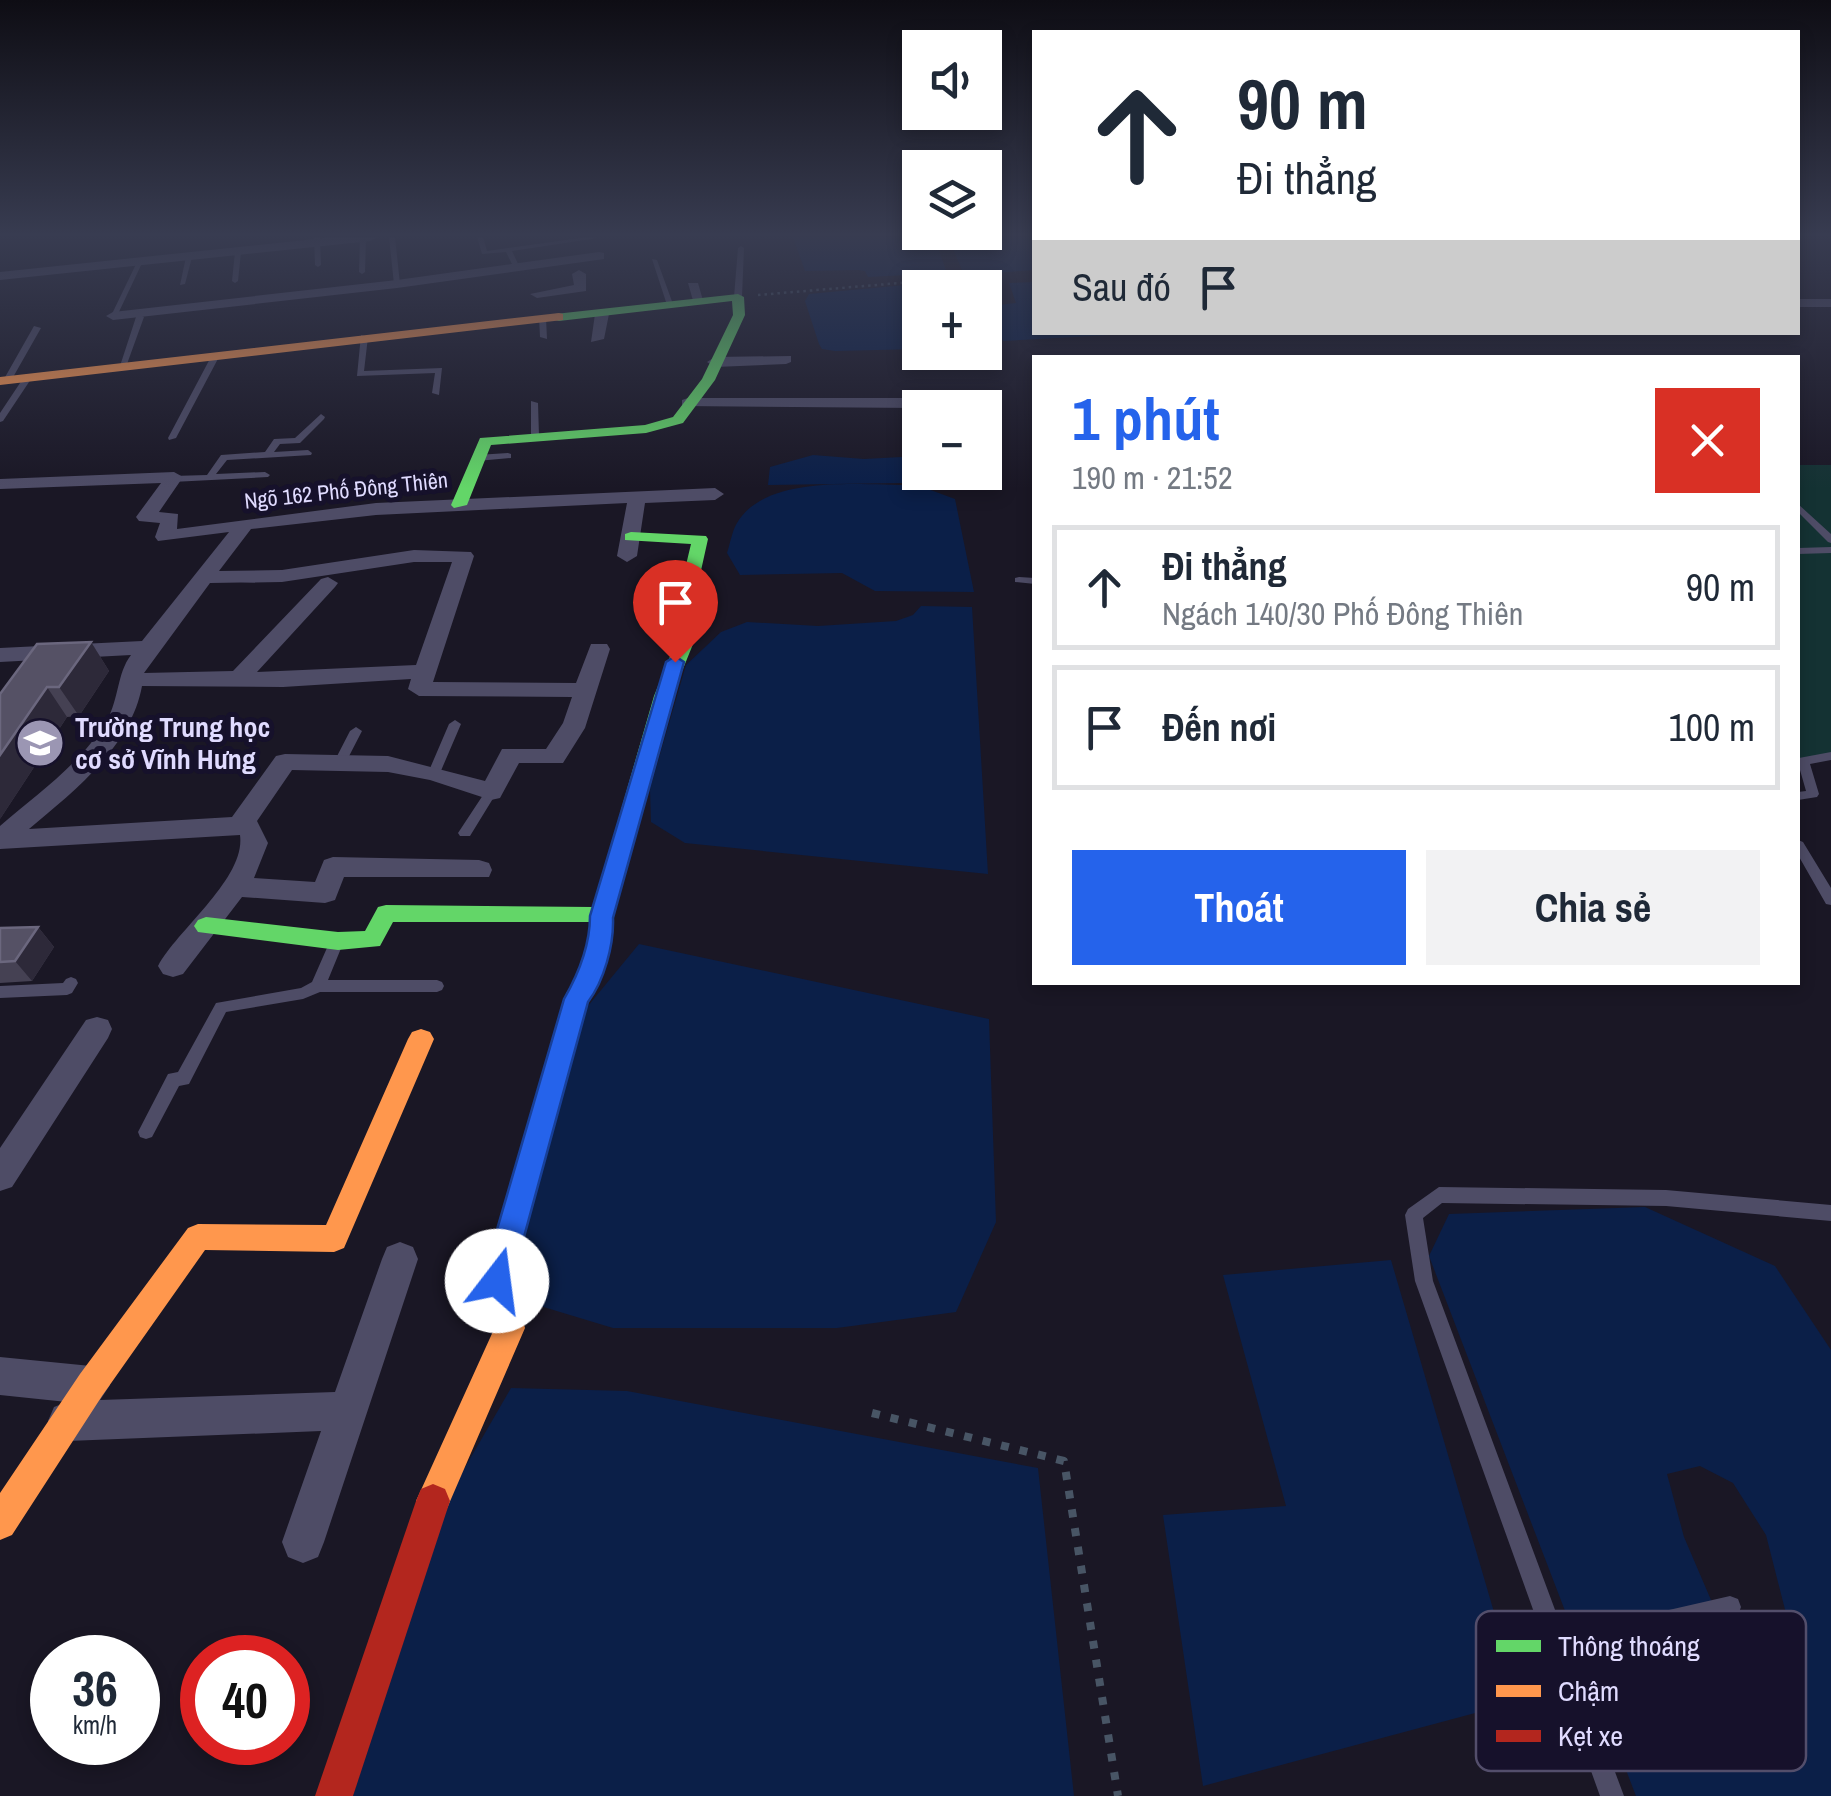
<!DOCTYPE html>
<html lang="vi">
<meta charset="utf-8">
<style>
:root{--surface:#fff;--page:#f2f2f3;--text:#1f2937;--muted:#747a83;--line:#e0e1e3;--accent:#2563eb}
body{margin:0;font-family:"Archivo Narrow",sans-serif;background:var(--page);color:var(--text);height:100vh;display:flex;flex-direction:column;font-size:38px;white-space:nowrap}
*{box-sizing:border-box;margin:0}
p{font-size:32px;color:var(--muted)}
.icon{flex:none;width:55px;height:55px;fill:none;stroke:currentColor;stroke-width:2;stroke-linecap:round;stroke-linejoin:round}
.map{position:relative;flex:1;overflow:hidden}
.drawer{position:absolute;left:1032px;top:355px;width:768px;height:630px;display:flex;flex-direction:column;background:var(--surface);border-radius:0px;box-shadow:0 5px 15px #0003}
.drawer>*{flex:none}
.top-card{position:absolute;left:1032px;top:30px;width:768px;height:305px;border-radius:0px;box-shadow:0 5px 15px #0003;background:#fff;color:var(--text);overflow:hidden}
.tools{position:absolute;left:902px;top:30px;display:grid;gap:20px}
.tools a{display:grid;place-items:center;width:100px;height:100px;border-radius:0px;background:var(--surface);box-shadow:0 5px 15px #0003;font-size:50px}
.speed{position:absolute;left:30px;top:1635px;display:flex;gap:20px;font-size:50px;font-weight:700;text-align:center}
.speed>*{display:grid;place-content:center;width:130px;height:130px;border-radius:50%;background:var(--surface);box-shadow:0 5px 15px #0003;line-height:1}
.speed small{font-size:25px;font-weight:400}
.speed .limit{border:15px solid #d22;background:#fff;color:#111}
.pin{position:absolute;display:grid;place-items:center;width:85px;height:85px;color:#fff;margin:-102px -42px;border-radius:50% 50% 50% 0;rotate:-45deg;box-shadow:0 0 10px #0007}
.pin .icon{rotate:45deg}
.me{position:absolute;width:110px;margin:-55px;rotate:15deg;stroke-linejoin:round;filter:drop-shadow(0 0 8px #0008)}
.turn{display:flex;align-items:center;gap:35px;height:210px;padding:0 40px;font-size:45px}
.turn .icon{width:130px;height:130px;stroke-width:2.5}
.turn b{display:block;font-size:70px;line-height:85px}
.then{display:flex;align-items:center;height:95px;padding:0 40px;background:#0003;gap:20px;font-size:38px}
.round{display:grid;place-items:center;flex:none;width:105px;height:105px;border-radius:0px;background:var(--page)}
.head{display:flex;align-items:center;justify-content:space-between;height:170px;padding:0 40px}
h1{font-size:60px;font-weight:700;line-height:75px;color:var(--accent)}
.button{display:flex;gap:20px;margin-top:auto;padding:20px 40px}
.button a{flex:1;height:115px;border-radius:0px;background:var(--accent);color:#fff;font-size:40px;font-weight:700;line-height:115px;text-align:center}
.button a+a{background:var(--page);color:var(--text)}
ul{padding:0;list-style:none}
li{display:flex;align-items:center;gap:30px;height:125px;margin:0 20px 15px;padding:0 20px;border:5px solid var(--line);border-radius:0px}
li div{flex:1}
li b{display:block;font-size:38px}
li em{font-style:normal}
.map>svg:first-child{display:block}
.green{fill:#143233}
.water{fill:#0b1f48;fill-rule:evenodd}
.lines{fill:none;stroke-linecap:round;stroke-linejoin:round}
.path-far1{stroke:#485565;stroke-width:2.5;stroke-dasharray:2.5 4;stroke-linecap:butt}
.path{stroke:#485565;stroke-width:8;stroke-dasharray:8 11;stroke-linecap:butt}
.lane{fill:#4e4c66;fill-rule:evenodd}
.street{fill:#4e4c66;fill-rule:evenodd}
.fast{fill:#63d668;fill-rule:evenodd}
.slow{fill:#ff974d;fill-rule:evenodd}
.jam{fill:#b3261e;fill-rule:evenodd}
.wall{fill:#454153}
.shaded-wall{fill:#2d2939}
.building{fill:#555165;stroke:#6b677e;stroke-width:2.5}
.route{fill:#2563eb;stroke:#184099;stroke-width:2.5}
.labels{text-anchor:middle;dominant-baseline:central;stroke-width:10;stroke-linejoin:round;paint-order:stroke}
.far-street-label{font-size:22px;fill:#e0dbff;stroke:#16112b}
.poi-label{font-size:28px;font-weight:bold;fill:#e0dbff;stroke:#16112b;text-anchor:start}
.key{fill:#16112b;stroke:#534e6b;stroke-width:2.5}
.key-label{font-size:28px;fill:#e0dbff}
</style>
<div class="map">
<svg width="1831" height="1796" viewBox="0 0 1831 1796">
<rect width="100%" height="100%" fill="#1a1725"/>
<path class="green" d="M1798,465h33v290l-33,4z"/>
<path class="water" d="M793,237h141l13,36 -79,4 -3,-6 -7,-1 -53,1z
M948,237h87v33l-57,4 -16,-4z
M937,282l9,5 -26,1v61l-85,2 -13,-2 -3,-5 -14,-43 4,-7z
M1035,282v50l76,3 -108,6 -14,-35 27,-3 -7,-20z
M813,455l51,4 56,-3v16l46,1 1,9 -199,3 2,-18z
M917,485l38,14 19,93 -99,-1 -33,-18 -102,2 -13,-22c3,-9 5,-22 10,-30 30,-51 129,-37 180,-38z
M921,606l51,1 16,267 -303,-31 -34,-21 -1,-33 36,-124 35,-33 26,-10 71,4 78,-5 17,-6z
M639,944l350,75 7,203 -40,90 -119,16h-224l-106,-32 76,-284z
M1645,1207l130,59 56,84v446h-195l-207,-540 20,-42zM1700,1466l33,17 33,52 27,106 -32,5 -38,-18 -39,-91 -17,-63z
M1391,1260l129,441 -317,85 -40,-271 123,-9 -63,-231z
M511,1388l116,3 411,77 36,328h-721l84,-280z"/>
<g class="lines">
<path class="path-far1" d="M758,295l201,-17"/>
<path class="path" d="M872,1413l192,48 54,335"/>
<path class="lane" d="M314,237h6l1,28 -3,2 -3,-2z
M360,237l6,1 -1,34 -3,2 -3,-2z
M389,237h6l5,47 -3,2 -3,-2z
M477,237h6l4,14 101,-14 10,1 -86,13 7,15 -3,2 -3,-2 -7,-14 -24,2z
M741,246l3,2 -2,49 -4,2 -4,-2 4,-49z
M238,250l3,2 -3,29 -3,2 -3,-2 3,-29z
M189,255l3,2 -7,27 -5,1 6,-28z
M652,259l5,1 17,47 -7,-2z
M138,260l5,1 -26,55 -7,2z
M140,315l4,2 -17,47 -7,2 16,-49z
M539,316l7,2 1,21 -7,-2z
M34,326l7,2 -29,51 -7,2 -1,-2z
M361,335l7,2 -4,34 78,-3 -3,27 -7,-2 3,-20 -78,3z
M213,353l7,2 -44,83 -7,2 -1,-2z
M26,374l7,2 -30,45 -3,1v-9z
M531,401l7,2 1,33 -4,3 -4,-3z
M321,414l4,3 -1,2 -24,24 -20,1 -6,8 34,-2 4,3 -1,2 -84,5 -11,14 49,-2 5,3 -2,2 -96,5 -5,-3 5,-3 35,-1 14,-20 44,-3 9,-13 21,-1z
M508,453l3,1v4l-34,3 -4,-3 4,-3z
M1798,504l33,30v9l-3,-1 -30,-30z
M1831,547v6l-33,1v-6z
M1019,577l16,1v6l-20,-2v-4z
M455,720l6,4 -21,49 -6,4 -4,-1 -2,-3 21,-49z
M356,727l6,4 -16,31 -2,3h-8l-2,-3 16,-31z
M1831,752v8l-21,4 9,30 -2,3 -19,3v-8l8,-1 -8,-28 1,-5z
M491,788l6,4 -27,44h-10l-2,-3 2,-3 27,-41z
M1798,840l5,2 28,46v17l-5,-1 -28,-49z
M602,911l5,1 2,4c-1,18 -10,80 -29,87 -3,1 -6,-1 -8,-1l-2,-4c16,-26 24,-51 25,-82l2,-4z
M337,936l5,1 2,4 -16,39h109l5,2 2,4 -2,4 -5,2h-117l-17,7 -77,13 -37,72 -10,2 -27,51 -6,2 -6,-2 -2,-5 30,-58 10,-2 38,-69 85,-15 11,-6 18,-41 2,-4z
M71,977l5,2 2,4 -6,10 -5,2 -67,3v-12l63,-3 3,-4z
M1439,1187l227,3 165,15v16l-165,-15 -224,-3 -19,15 10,63 131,353 166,-38 8,3 3,8 -3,8 -8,3 -159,36 53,142h-24l-185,-515 -10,-66 3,-6z"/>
<path class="street" d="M334,237h43l-6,4 -371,39v-8z
M599,252l5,1v6l-207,29 -284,32 -7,-4 7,-4 284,-32z
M579,270l7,4v17l-49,7 -7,-4 44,-9 -2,-11z
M688,283h10l6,21h-10z
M1798,299h33v8h-33z
M602,310l7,4 -5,25 -13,3 4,-28z
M791,356v6l-5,2 -71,3 -8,-5 8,-5z
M688,398h230l8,5 -8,5 -236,-2v-6z
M174,472l9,5 -24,35 19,2 -1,15 199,-26 339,-15 9,6 -9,6 -70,3 -8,53 -10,6 -10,-6 10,-53 -251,12 -125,14 -32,42 63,-1 132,-20 57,2 3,4 -41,126 143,1 15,-39h16l3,5 -25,79 -22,35h-44l-19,35 -9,2 -61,-20 -42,-8 -96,-2 -35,51 11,22 -14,35 61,4 9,-22 9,-3 146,3 10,3 3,7 -3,7h-145l-9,23 -10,3 -83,-6 -59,77 -10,3 -10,-3 -5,-8c20,-37 88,-88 82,-131l-240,14v-23c37,-32 82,-63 107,-106 12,-21 10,-47 24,-65l-131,7v-14l142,-7 87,-109 -71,9 -3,-4 5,-14 -21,-2 -3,-4 25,-34 -161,6v-10zM414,562h38l-36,103 -159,7 78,-85 3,-4 -10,-6 -7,2 -88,92 -89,2 66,-90 72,-1zM411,679l-3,10 11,7 153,1 -9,26 -17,26h-44l-17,32 -97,-25 -103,-2 -9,2 -44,61 -203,12c44,-37 102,-82 113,-143l141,1z
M97,1017l11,3 4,9 -4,9 -96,149 -12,4v-43l86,-128z
M400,1242l13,5 5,12 -94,283 -6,15 -15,6 -15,-6 -6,-15 39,-111 -253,10 -14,-6 -6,-14 6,-14 13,-5 -67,-7v-38l91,9 14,5 5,14 -10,15 235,-8 47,-133 5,-12z"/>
<path class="fast" d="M738,294l6,3 1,18 -30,65 -32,43 -37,10 -155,12 -24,60 -13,3 -3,-3 29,-67 165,-13 28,-8 29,-38 31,-64 -1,-14 -173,20 -4,-1v-6z
M631,532l75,4 2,3 -10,45 10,6 -4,27 -32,79 -62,226h-217l-13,24 -42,4 -140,-18 -4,-6 4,-6 8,-3 132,15 27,-1 13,-24 8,-2 207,2 61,-211 32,-79 5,-24 -10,-7 10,-42 -66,-4v-6z"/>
<path class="slow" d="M559,313l4,1v6l-563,65v-8z
M576,989l9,3 3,7 -76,282 13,47 -80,185 -12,5 -12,-5 -5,-12 79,-174 -13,-46 82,-282 3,-7z
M421,1029l9,3 4,7 -90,209 -10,4 -129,-2 -103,146 -90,139 -12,5v-47l80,-119 108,-146 10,-4 128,1 82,-186 4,-7z"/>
<path class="jam" d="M433,1484l12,5 5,12 -97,295h-38l101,-295 5,-12z"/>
</g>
<path class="wall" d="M91,642l18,29 -30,45 -12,1 -67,102 37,-175z
M38,927l16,20 -22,34 -32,2v-55z"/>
<path class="shaded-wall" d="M91,642l18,29 -30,45 -20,-29z
M47,687l20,30 -67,102v-64z
M38,927l16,20 -22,34 -17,-20z"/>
<path class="building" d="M91,642l-32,45h-12l-47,68v-61l37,-50z
M38,927l-23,34 -15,1v-34z"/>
<linearGradient id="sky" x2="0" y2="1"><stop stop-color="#0e0d14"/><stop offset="0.48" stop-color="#383c51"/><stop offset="1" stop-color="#383c51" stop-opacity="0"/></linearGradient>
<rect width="1831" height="489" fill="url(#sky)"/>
<path class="route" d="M675,656l9,6 -71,256c1,27 -9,63 -25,84l-76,279 -4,10 -11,5 -11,-5 -4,-10 82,-282c15,-26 26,-53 26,-83l76,-254z"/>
<defs>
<g id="school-disc" transform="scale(2.5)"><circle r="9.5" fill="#9b96b3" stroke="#16112b"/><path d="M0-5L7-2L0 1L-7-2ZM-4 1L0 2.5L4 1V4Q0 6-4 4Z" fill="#fff"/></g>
</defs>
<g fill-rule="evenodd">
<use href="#school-disc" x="40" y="743"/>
</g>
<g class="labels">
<g class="far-street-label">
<text transform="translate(346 490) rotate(-6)">Ngõ 162 Phố Đông Thiên</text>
</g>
<g class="poi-label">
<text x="75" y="727">Trường Trung học<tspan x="75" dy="32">cơ sở Vĩnh Hưng</tspan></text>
</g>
</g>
<rect x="1476" y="1611" width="330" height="160" rx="15" class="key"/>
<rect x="1496" y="1640" width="45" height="12" fill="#63d668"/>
<rect x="1496" y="1685" width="45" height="12" fill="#ff974d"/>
<rect x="1496" y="1730" width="45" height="12" fill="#b3261e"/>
<g class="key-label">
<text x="1558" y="1656">Thông thoáng</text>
<text x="1558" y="1701">Chậm</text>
<text x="1558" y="1746">Kẹt xe</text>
</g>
</svg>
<div class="tools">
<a><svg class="icon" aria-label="sound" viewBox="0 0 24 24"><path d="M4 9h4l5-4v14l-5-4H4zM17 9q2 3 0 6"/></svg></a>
<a><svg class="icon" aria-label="layers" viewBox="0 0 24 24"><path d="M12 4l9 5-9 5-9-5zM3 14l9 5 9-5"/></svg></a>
<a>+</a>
<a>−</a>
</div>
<div class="speed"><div>36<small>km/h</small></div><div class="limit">40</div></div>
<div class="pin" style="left:675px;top:662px;background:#d93025"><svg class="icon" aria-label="arrive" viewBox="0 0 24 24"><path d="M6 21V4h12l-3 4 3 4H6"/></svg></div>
<svg class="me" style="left:497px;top:1281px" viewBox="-20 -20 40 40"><circle r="19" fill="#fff"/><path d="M0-13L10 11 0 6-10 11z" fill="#2563eb"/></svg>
<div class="top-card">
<div class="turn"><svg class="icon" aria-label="ahead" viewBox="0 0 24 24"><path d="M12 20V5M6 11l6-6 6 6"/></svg><div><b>90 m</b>Đi thẳng</div></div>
<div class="then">Sau đó<svg class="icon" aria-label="arrive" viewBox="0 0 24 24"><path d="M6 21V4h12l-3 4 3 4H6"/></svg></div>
</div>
<section class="drawer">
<div class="head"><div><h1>1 phút</h1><p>190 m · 21:52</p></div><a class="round" style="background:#d93025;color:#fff"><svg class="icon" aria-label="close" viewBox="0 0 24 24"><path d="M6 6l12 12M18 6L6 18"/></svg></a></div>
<ul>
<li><svg class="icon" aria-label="ahead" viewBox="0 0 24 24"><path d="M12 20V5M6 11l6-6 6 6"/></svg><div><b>Đi thẳng</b><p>Ngách 140/30 Phố Đông Thiên</p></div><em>90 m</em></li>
<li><svg class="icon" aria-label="arrive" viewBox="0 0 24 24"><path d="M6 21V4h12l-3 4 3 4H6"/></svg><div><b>Đến nơi</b></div><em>100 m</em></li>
</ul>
<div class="button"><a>Thoát</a><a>Chia sẻ</a></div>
</section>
</div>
